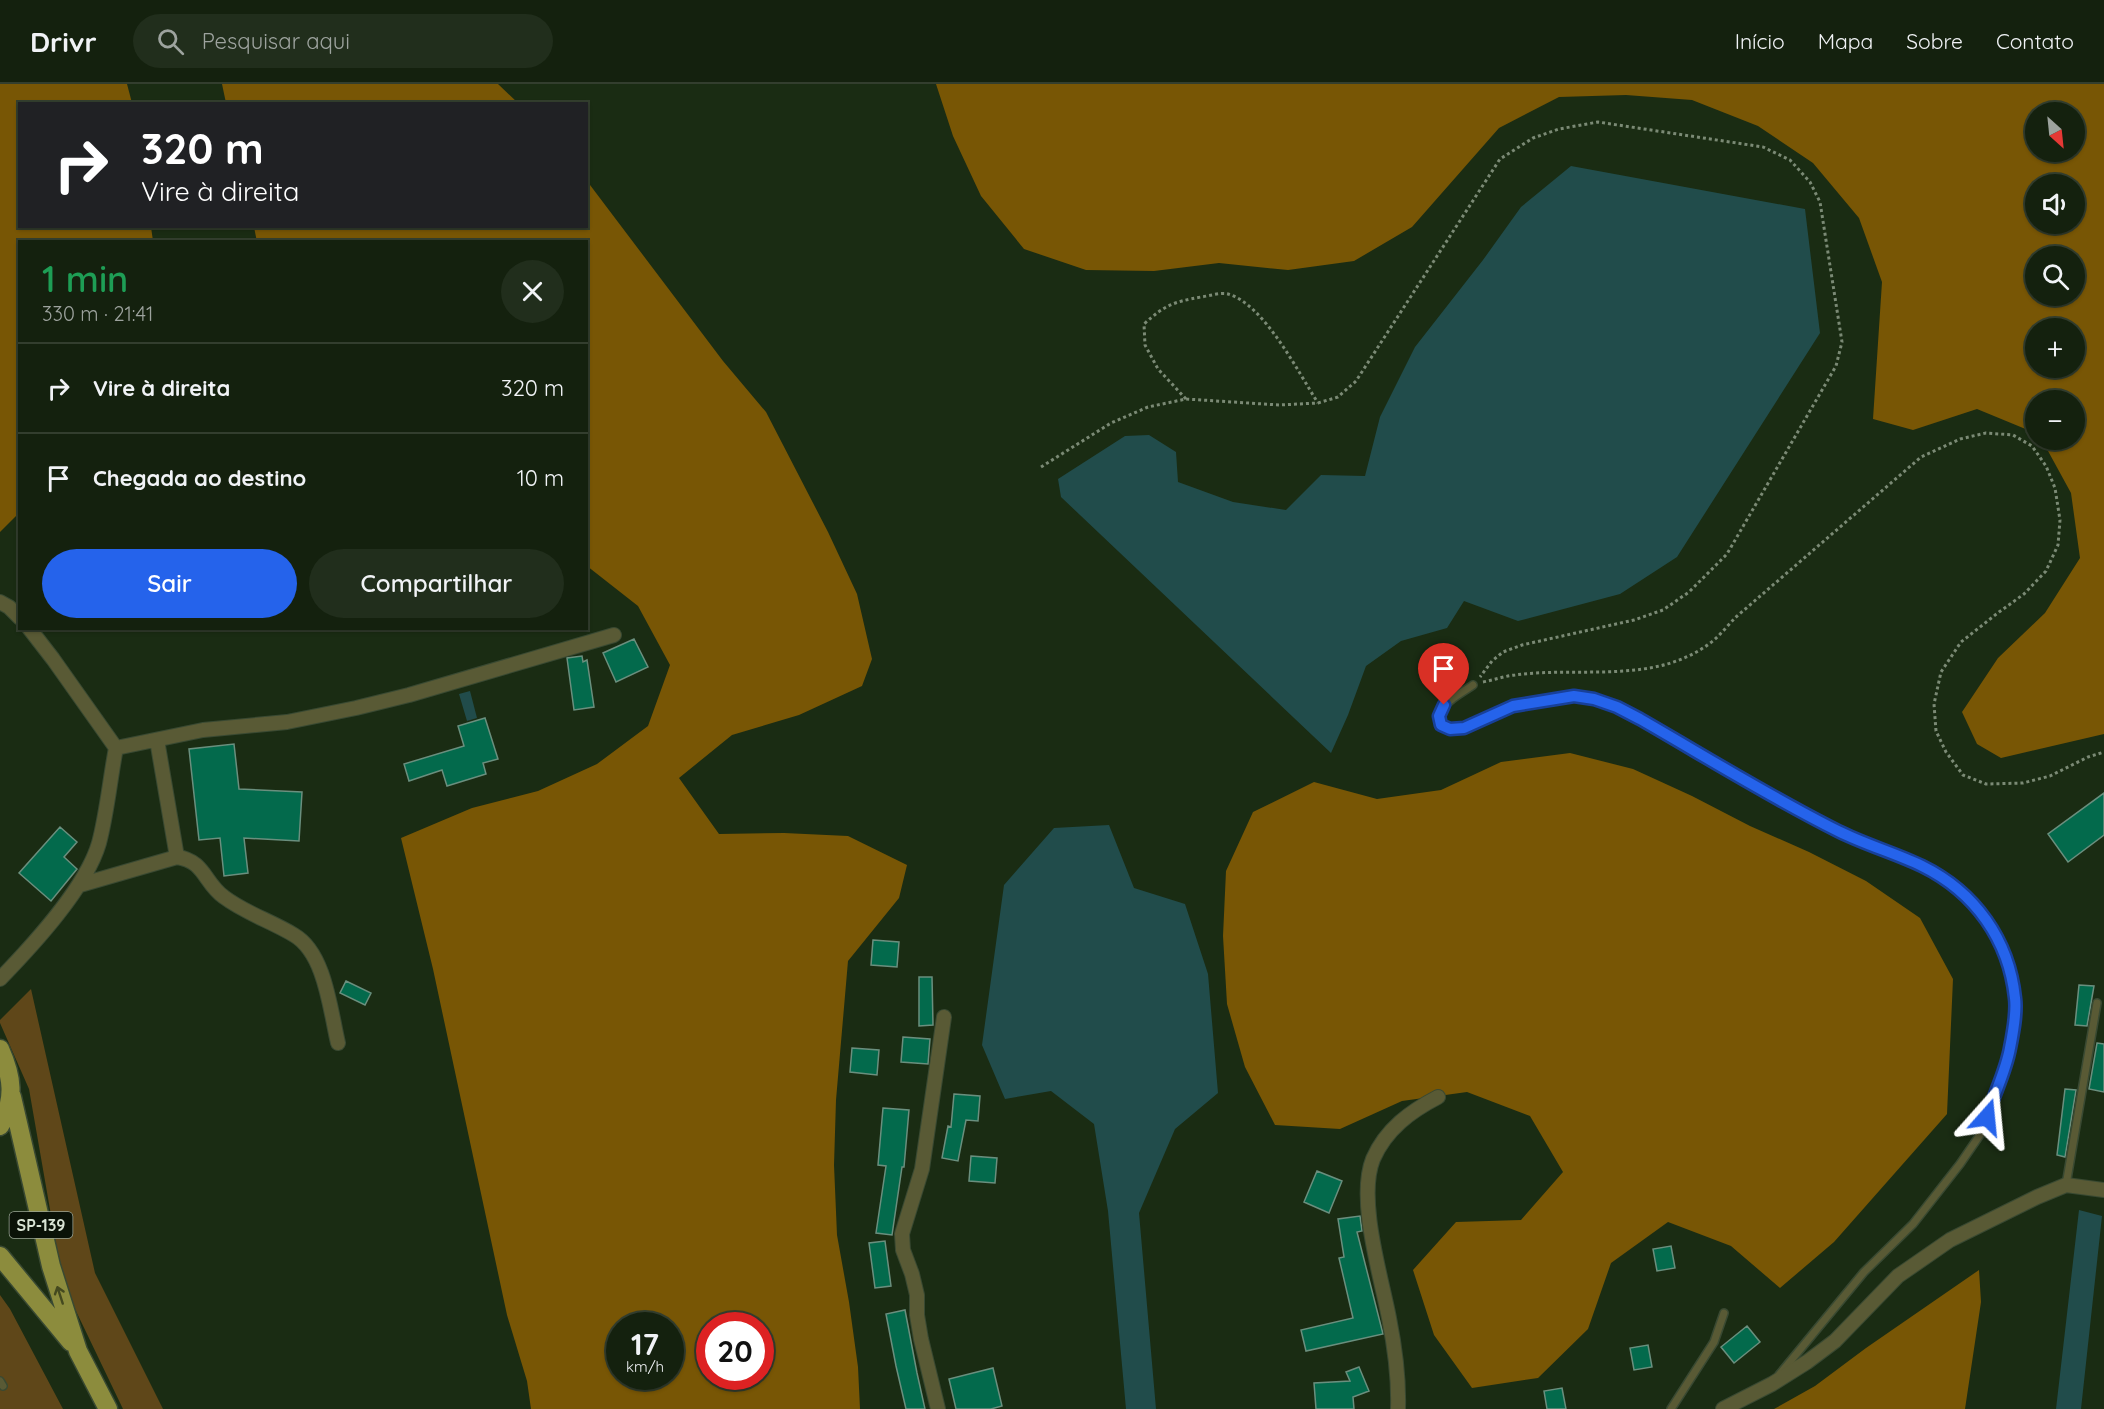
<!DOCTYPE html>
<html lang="pt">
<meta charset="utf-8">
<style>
:root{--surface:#14210e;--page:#212e1c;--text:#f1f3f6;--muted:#9da39e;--line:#333e2e;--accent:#2563eb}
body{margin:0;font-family:Quicksand,sans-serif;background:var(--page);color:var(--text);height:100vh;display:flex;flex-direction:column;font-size:22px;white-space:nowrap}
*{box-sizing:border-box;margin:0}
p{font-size:20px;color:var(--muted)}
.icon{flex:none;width:33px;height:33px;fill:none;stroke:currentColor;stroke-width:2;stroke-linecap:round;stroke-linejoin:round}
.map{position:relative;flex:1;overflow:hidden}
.panel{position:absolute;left:18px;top:156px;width:570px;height:390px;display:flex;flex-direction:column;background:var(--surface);border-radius:0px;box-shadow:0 2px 4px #0004,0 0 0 2px var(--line)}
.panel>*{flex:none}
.banner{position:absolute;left:18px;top:18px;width:570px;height:126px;border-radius:0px;box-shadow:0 2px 4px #0004,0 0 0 2px var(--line);background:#202124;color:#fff;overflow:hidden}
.needle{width:39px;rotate:153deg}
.tools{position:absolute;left:2025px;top:18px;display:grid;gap:12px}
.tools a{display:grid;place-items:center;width:60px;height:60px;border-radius:50%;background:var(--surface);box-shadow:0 2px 4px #0004,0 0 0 2px var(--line);font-size:30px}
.speed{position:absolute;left:606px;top:1228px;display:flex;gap:12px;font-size:30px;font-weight:700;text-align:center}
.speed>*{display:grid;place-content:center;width:78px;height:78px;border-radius:50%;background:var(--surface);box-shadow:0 2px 4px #0004,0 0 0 2px var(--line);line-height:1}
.speed small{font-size:15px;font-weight:400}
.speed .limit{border:9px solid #d22;background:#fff;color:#111}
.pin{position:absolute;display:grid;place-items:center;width:51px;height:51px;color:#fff;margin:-62px -26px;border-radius:50% 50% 50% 0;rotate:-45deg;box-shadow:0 0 6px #0007}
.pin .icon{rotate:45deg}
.me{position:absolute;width:66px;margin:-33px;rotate:18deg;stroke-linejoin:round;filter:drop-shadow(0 0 4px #0008)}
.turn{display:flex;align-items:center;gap:21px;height:126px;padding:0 24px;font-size:27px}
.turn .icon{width:78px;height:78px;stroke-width:2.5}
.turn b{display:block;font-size:42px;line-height:51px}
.round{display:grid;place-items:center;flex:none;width:63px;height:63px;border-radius:32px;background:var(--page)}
.headline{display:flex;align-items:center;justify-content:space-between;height:102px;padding:0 24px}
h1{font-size:36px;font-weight:600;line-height:45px;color:#1e9e55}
.cta{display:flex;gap:12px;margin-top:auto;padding:12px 24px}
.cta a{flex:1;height:69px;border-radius:36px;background:var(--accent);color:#fff;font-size:24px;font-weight:600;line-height:69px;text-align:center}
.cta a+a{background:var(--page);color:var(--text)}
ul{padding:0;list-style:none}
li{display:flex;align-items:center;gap:18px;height:90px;padding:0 24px;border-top:2px solid var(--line)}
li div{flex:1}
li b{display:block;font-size:22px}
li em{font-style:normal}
header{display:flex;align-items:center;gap:36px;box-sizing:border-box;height:84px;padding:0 30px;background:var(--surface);border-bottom:2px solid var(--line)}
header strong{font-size:28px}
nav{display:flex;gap:33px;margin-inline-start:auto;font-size:21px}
.search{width:420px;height:54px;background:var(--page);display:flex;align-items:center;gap:15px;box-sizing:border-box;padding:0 21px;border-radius:33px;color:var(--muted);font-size:22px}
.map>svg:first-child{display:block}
.green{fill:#5f4719}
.forest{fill:#785605;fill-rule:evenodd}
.water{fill:#214c4b}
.building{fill:#036a4c;stroke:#6a8f7e;stroke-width:1.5}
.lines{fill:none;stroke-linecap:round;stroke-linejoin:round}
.lane-casing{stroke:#394932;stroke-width:10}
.street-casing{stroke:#394932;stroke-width:16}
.primary-casing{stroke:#394932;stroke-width:21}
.path{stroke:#7b8a75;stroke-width:3;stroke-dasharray:3 3;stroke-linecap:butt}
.lane{stroke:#595a35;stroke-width:7}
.street{stroke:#595a35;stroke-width:14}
.primary{stroke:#8c8c3d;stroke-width:18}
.oneway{stroke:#44491f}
.route-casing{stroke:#184099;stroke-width:15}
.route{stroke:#2563eb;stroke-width:10}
.labels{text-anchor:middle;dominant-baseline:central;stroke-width:4.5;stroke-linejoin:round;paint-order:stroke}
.shield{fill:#0a1207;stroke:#9ba596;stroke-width:1.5}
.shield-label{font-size:16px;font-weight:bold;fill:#d9e4d4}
</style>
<header>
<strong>Drivr</strong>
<div class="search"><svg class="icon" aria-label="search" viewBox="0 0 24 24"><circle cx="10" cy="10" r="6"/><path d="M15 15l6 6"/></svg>Pesquisar aqui</div>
<nav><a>Início</a><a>Mapa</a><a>Sobre</a><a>Contato</a></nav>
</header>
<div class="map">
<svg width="2104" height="1325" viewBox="0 0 2104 1325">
<rect width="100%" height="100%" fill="#1a2c13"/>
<path class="green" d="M31,905l64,284 68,136h-40l-60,-125 -34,-195 -29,-66v-3z
M0,1211l10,14 53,100h-63z"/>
<path class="forest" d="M0,0h127l5,19 -112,1v122l131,1 2,14 -133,1 -1,271 -19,19z
M222,0h276l20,19h-292z
M936,0h1168v650l-103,24 -24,-14 -15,-32 36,-54 47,-45 35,-55 -9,-65 -29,-53h32v-40h-38l-1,33 -58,-24 -64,21 -40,-11 9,-137 -23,-64 -46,-55 -55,-37 -66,-26 -66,-5 -67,2 -60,31 -87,99 -58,34 -66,9 -69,-7 -65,8 -68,-1 -62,-21 -43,-53 -28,-60zM2074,28v40h-38v-40zM2036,100h38v40h-38zM2036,172h38v40h-38zM2074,244v40h-38v-40z
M587,97l136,180 43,51 62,120 29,62 15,65 -10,27 -63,29 -67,20 -53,43 40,56 65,-1 64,3 59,29 -8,33 -51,63 -12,139 -2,65 3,70 12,67 9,65 2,42h-329l-4,-28 -20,-66 -74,-346 -32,-131 71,-30 66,-17 59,-27 51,-38 22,-61 -32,-59 -51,-40 -1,-324h-329l-3,-15 332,-1zM620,1242h50v51h-50zM710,1242h50v51h-50z
M1570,669l63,16 59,27 58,30 59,26 57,29 54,37 33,61 -6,135 -113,128 -54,46 -49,-42 -63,-24 -57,41 -23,66 -50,49 -66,10 -38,-53 -21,-65 43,-48 65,-2 42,-48 -33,-56 -63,-24 -65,9 -62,28 -65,-4 -30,-58 -18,-63 -4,-68 3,-65 27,-59 61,-30 63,17 64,-9 60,-28z
M1979,1186l2,32 -16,107h-191l41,-23 51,-38z"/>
<path class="water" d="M1571,82l234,43 15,124 -143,224 -57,37 -102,27 -54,-20 -17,27 -46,13 -35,25 -18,49 -17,38 -270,-256 -3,-18 67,-43 24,-1 27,17 2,30 55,20 53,8 35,-35 44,1 15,-59 35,-70 68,-87 38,-53z
M470,607l7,27 -10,3 -8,-27z
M1109,741l25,63 51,16 23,70 10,119 -43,36 -36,84 17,196h-30l-18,-198 -14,-87 -43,-33 -46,8 -23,-54 22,-160 50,-57z
M2079,1126l23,6 -21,193h-25z"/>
<path class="building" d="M634,555l14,28 -32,15 -13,-29z
M582,572l1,6 4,-2 7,47 -20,3 -7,-52z
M485,634l13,41 -15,4 3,11 -39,12 -5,-16 -33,11 -5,-17 60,-18 -6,-20z
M234,660l5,45 63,3 -3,49 -55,-3 4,35 -24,3 -4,-38 -21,2 -10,-91z
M2104,709v42l-36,27 -20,-28z
M60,743l17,15 -13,15 13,12 -26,32 -32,-28z
M873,856l26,2 -2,25 -26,-2z
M919,893h13l1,48 -14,1z
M346,897l25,12 -6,12 -25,-12z
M2079,901l15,1 -7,40 -12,-1z
M903,953l27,2 -2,25 -27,-2z
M2097,959l7,1v48l-15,-3z
M852,964l27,2 -2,25 -27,-3z
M2065,1005l11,1 -11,67 -8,-2z
M954,1010l26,2 -2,25 -12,-1 -8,41 -16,-3 6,-32 3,1z
M883,1024l26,2 -5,57h-2l-10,68 -16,-2 10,-67 -8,-1z
M971,1072l26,2 -2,25 -26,-2z
M1317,1087l25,10 -13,32 -25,-11z
M1360,1132l2,15 -5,1 26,102 -77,17 -5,-21 52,-12 -14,-60 5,-1 -6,-38z
M885,1157l6,45 -16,2 -6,-45z
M1671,1162l4,22 -18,3 -4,-22z
M905,1226l12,63 8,36h-19l-10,-43 -10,-52z
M1747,1242l13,16 -26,21 -13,-16z
M1648,1261l4,22 -18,3 -4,-22z
M1359,1283l10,24 -16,6 1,12h-38l-2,-26 36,-2 -4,-9z
M993,1284l9,38 -11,3h-35l-7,-30z
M1562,1304l4,21h-19l-3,-18z"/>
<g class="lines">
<g class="lane-casing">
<path id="lane" d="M1473,601c-15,11 -36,18 -32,40 24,10 47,-11 70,-19 9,-3 19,-3 28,-4 35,-6 44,-7 78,5l183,105 50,25 73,30 42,27 25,29 19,42 6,35 -5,50 -26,79 -24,35 -47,60 -49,48 -85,103
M2066,1101l31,-182
M0,1297l3,5
M1671,1325l43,-67 10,-29"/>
</g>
<g class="street-casing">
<path id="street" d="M0,518l9,5 11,11
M157,656l20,117
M116,664l87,-18 84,-8 69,-14 53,-13 205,-60
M80,801l97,-28c28,4 27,26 47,40 21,16 47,24 70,38 31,18 36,74 44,108
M0,895c33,-34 86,-91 99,-136 8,-30 11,-64 17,-95l-63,-89 -24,-31
M938,1325l-17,-70 -4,-24v-20l-5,-21 -9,-24 -1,-16 20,-65 22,-152
M1398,1325c1,-31 -3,-61 -9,-91 -8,-42 -32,-119 -16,-159 13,-30 38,-48 65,-62
M1723,1325l49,-25 35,-22 28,-21 63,-65 52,-36 87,-43 29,-12 38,5"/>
</g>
<g class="primary-casing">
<path id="primary" d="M0,965c12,27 16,50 0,77
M12,1013l39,169 27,85 30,58
M0,1172l71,86"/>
</g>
<path class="path" d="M1186,315l-28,-30 -13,-24 -1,-21c21,-19 29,-22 57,-27 8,-1 20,-5 27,-3 36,10 70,78 90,109
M1041,383l70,-44 37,-16 38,-8 93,6 39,-2 20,-6 18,-16 144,-222 33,-21 26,-9 39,-7 165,25 27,13 20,22 10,20 22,140 -6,24 -109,188 -38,38 -26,18 -29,10 -112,25 -19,7 -11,9 -12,16
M1483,598c11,-2 21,-6 32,-7 66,-9 143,11 199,-35 8,-7 15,-16 22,-23l185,-160 39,-18 26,-6 27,2 19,11 14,20 9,22 5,32 -2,25 -12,26 -22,23 -25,18 -38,30 -20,30 -7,32 2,27 10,21 17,23 23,9 37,-1 27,-7 38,-19 16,-5"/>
<use href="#lane" class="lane"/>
<use href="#street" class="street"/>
<use href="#primary" class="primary"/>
</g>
<defs><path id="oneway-shaft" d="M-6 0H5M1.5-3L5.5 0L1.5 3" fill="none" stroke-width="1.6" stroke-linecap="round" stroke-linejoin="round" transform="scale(1.5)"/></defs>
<use class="oneway" href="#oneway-shaft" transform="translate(60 1211) rotate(-108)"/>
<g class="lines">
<g class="route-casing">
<path id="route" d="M1444,621l-5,11 2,9 9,4 14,-1 49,-22 61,-10 20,3 23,8 23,12c66,38 130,78 198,112 28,14 57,22 84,35 53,26 87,74 93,132 2,15 -2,35 -5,50 -4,23 -16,46 -23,69"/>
</g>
<use href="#route" class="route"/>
</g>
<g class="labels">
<rect class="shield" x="9.5" y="1128" width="63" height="26" rx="4.5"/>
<g class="shield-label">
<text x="41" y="1141">SP-139</text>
</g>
</g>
</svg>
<div class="tools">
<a><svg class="needle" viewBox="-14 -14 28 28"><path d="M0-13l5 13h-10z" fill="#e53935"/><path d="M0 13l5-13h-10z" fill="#9da39e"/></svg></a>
<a><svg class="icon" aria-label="sound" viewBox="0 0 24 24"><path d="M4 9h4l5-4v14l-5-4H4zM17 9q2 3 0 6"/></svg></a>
<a><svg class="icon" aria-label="search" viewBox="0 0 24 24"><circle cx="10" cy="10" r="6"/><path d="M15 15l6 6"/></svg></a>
<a>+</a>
<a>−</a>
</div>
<div class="speed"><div>17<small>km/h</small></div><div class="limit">20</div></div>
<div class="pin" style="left:1444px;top:621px;background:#d93025"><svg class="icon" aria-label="arrive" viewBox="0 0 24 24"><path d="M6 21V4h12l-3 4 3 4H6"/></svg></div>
<svg class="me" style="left:1987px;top:1033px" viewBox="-20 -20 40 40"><path d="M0-17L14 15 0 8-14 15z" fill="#2563eb" stroke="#fff" stroke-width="4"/></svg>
<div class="banner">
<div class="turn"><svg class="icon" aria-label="right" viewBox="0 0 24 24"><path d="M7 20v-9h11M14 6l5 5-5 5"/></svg><div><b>320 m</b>Vire à direita</div></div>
</div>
<section class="panel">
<div class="headline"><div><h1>1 min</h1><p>330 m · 21:41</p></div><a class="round"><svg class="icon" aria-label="close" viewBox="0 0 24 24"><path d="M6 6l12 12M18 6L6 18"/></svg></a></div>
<ul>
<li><svg class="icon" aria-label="right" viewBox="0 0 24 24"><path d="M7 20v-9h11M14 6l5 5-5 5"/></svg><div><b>Vire à direita</b></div><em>320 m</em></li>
<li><svg class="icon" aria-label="arrive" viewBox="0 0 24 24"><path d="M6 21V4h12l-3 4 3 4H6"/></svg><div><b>Chegada ao destino</b></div><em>10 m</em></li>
</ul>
<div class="cta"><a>Sair</a><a>Compartilhar</a></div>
</section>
</div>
